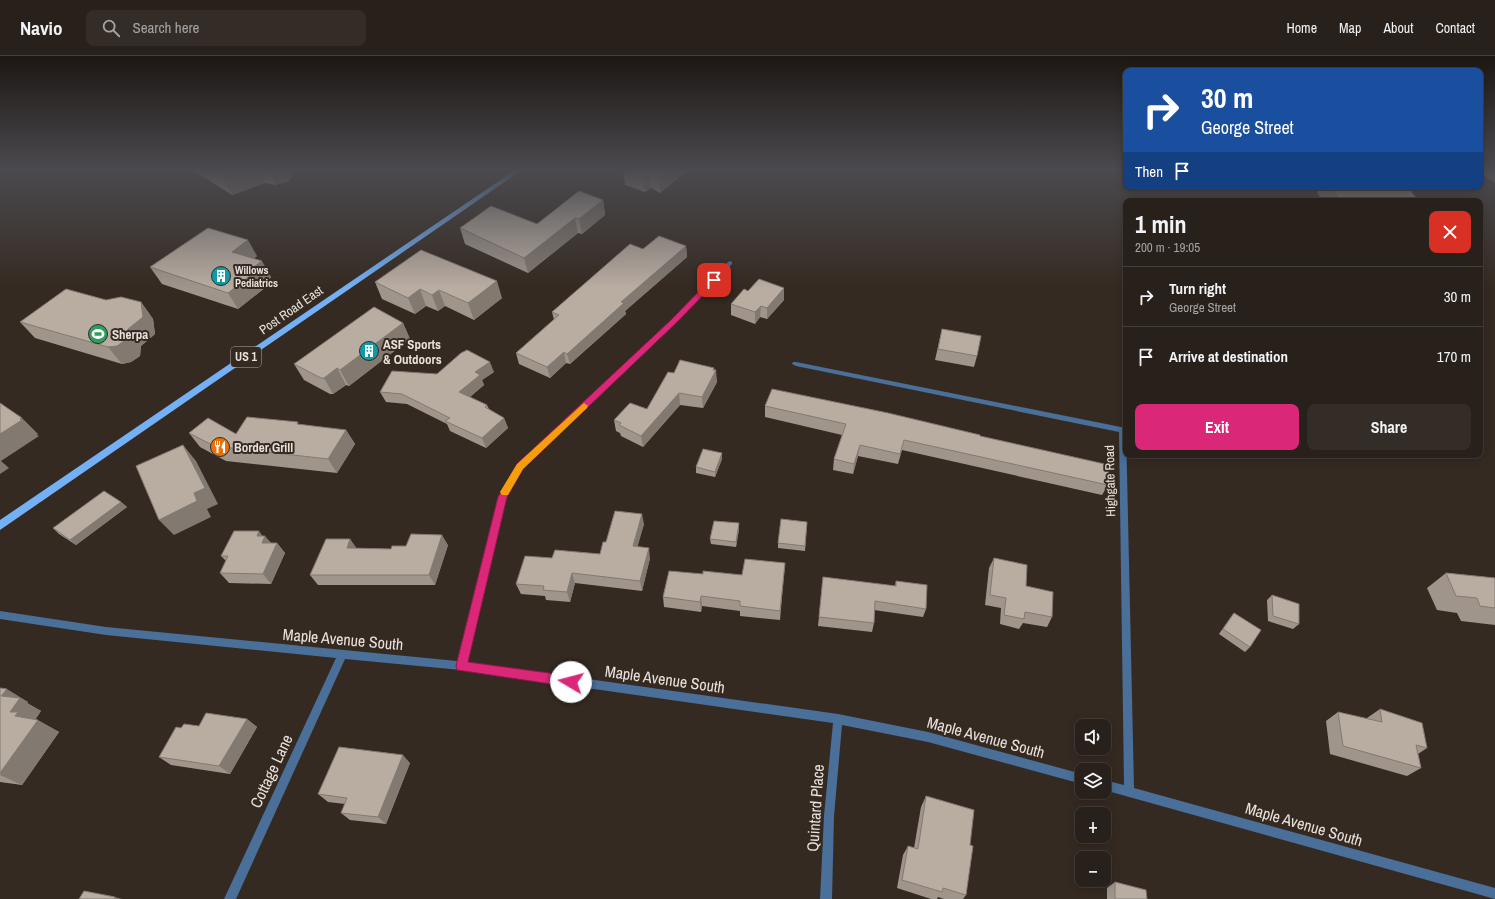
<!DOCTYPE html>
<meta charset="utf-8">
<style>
:root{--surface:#28201a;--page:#342d27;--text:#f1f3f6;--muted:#a5a3a2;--line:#443e39;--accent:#db2777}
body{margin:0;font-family:"Archivo Narrow",sans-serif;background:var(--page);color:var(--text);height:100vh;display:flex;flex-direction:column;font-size:15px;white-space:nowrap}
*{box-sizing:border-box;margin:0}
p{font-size:13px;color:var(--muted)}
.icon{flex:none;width:22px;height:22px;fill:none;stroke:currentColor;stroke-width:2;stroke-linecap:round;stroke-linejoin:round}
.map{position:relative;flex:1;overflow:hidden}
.sheet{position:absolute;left:1123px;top:142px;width:360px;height:260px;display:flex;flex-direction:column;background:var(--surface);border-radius:8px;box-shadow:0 2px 10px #0003,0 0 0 1px var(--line)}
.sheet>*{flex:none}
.top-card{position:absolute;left:1123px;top:12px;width:360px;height:122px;border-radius:8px;box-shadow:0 2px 10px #0003,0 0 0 1px var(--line);background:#1a4fa0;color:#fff;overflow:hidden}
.buttons{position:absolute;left:1075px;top:663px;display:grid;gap:8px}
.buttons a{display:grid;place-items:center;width:36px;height:36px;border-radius:8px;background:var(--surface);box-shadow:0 2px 10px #0003,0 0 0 1px var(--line);font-size:20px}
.pin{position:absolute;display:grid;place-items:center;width:34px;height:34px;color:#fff;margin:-17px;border-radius:8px;box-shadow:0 2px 6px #0006}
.me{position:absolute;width:44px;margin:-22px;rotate:278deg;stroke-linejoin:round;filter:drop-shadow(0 0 3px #0008)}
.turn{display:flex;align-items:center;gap:14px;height:84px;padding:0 12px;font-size:18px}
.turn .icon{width:52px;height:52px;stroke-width:2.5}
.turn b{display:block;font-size:28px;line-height:34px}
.then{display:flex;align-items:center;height:38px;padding:0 12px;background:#0003;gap:8px;font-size:15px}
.round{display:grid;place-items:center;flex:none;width:42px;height:42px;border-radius:8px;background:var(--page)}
.head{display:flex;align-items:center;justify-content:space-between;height:68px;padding:0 12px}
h1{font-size:24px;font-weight:800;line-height:30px}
.action{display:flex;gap:8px;margin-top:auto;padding:8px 12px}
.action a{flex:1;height:46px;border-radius:8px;background:var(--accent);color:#fff;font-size:16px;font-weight:800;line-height:46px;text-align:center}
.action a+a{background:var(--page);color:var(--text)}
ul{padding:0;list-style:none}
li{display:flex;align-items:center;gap:12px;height:60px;padding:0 12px;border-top:1px solid var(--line)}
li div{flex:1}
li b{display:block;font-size:15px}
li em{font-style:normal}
header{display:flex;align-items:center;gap:24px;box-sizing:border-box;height:56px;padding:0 20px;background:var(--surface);border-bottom:1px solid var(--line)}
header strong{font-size:19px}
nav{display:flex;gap:22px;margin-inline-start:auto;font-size:14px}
.search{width:280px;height:36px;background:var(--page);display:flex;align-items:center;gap:10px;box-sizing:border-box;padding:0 14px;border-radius:8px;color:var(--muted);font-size:15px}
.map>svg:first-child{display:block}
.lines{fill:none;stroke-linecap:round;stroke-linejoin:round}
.minor{fill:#4a6f99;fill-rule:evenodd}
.primary{fill:#73b0f5;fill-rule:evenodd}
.wall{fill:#9f958b}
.shaded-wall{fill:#827971}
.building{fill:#b9ada2;stroke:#827971}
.route{fill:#db2777;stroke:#8e194d}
.slow{fill:#f59e0b}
.labels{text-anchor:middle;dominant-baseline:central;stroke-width:4;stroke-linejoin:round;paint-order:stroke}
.far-poi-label{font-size:11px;font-weight:bold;fill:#e8e1dc;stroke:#352a22;text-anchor:start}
.shield{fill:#352a22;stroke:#b2aaa4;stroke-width:1}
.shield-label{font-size:12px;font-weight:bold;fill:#e8e1dc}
.street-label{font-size:13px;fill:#e8e1dc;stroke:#352a22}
.poi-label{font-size:13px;font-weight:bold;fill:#e8e1dc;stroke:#352a22;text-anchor:start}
.near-street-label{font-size:16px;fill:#e8e1dc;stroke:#352a22}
</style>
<header>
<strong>Navio</strong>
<div class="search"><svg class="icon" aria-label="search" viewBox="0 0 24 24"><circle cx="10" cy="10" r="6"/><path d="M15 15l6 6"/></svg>Search here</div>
<nav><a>Home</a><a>Map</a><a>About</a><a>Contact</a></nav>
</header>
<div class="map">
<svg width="1495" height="843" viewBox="0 0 1495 843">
<rect width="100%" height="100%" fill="#352a22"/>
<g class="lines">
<path class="minor" d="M730,205l2,1v2l-57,60 -152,145 -17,28 -39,165 371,52 90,18 154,42v10l-154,-42 -86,-17 -8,91 -2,83h-12l4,-83 9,-93 -372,-53 -116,-11 -109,240h-12l112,-241 -230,-23 -106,-16v-8l106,16 351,34 41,-164 19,-32 154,-145 57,-58z
M793,306h3l330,66 8,360 361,100v11l-391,-109v-10l20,5 -5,-353 -323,-66 -4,-2z"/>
<path class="primary" d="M515,114h7l-522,360v-10z"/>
</g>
<path class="wall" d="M193,114h103l-2,2 -5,9 -14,4 -10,-2 -33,12z
M624,114h64l-28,23 -9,-5 -6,4 -20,-7 -2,-14z
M1480,114h15v13l-3,-3h-3l-9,-9z
M1320,131h88l10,14h-96l-5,-9z
M603,144l2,15 -23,19 -4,-1 -50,40 -63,-29 -5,-16 77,-4z
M686,190l1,11 -62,54 1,3 -56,50 -4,-1 -16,15 -31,-14 -3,-11 38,-33 -2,-8 91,-63z
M421,194l81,48 -28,22 -29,-14 -7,5 -12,-5 -11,8 -33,-15 -7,-17z
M257,200l-3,2 17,19 -7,7 2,3 -28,22 -76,-25 -12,-17z
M784,232v12l-17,19 -7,-2 -5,7 -24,-9v-11l17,-13z
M106,244l35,2 12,17 2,15 -14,12 -1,10 -9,6 -9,2 -87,-26 -15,-16z
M403,267l7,16 -61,47 -3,-1 -13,9h-3l-26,-14 -10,-16z
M942,273l35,27 -3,11 -39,-7z
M714,312l3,14 -14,26 -23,-3 -37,42 -22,-11 -1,-3 -4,-2 -2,-11 33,-11 27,-36z
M494,316l-12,8 2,5 -14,12 17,8 2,4 15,9 4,10 -22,20 -36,-17 -3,-7 -40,-20 -21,-2 -6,-10 57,-18z
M765,350l215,30 128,49 -6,10 -200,-45 -4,14 -40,-8 -5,18 -20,-4 1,-11 8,-24 -77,-18z
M299,369l47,5 9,14 -18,29 -111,-12 -26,-14 -11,-14 47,1z
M722,403l-7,18 -19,-4v-6z
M121,446l6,5 -51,38 -17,-11 -6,-6z
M807,466l-2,29 -27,-3v-5z
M739,467v6l-3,18 -25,-3 -1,-5z
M644,468l-7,22 13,12 -8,33 -67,-8 -5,19 -24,-2 -1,-4 -24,-2 -5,-10 36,-26 48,-4 6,-12z
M262,480l9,7h6l8,10 -14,31 -42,-1 -9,-10 6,-12 -5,-5z
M350,483l6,9 35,1 15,-3 42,-1 -13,40h-117l-8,-10z
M994,502l32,28 26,31 -5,10 -24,-4 -4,6 -19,-5 1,-16 -16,-3 4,-37z
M785,507l-5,57 -40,-4v-5l-38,-5 -1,6 -37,-5 -1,-10 40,-23 39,1z
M1446,517l49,5v47l-34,-4 -4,-8 -20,-3 -10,-22z
M823,521l72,9 1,-5 30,28 -3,8 -49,-7v13l-2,9 -54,-6z
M1272,539l27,29 -6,5 -25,-8 -1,-21z
M1234,557l16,34 -5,5 -26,-18 11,-16z
M0,632l28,14 -1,1 14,8 -6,8 24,13 -37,53 -22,-3z
M1380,653l47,39 -9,6 3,14 -14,8 -77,-22 -4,-33 12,-9 29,7v-1z
M247,663l10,8 -27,47 -59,-9 -12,-8 22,-29 18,-2z
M410,707l-24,61 -36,-4 -9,-7 4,-9 -17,-2 -10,-8z
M926,740l44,49 -4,50 -3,4h-19l-6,-2 -1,2h-6l-34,-11 6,-33 5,-9 6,2 7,-41z
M1115,826l32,17h-40v-11z"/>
<path class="shaded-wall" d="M233,114h25l7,13 -33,12 -12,-21z
M268,114h28l-2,2 -5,9 -14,4z
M669,114h19l-28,23 -1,-15z
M649,117l2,15 -6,4 -2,-14z
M603,144l2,15 -23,19 -3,-15z
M575,162l3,15 -50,40 -4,-15z
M248,184l9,16 -15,12 -10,-16z
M686,190l1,11 -62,54 1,3 -56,50 -3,-10 54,-52z
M262,205l9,16 -7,7 2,3 -28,22 -10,-16 23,-24z
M497,225l5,17 -28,22 -6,-17z
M784,232v12l-17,19v-11z
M420,233l6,17 -11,8 -7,-16z
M439,234l6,16 -7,5 -6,-16z
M141,246l12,17 2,15 -14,12 -1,10 -9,6 -9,2 -14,-17 20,-18z
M761,250l-1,11 -5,7v-12z
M403,267l7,16 -61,47 -9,-16z
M564,296l2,11 -16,15 -3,-11z
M490,306l4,10 -12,8 2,5 -21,17 -4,-10 16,-20z
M337,312l9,17 -13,9 -9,-16z
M714,312v6l2,-4 1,12 -14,26 -1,-11z
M679,337l1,12 -37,42 -2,-11z
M22,362l16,16 -1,1 2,1 -38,25 8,7 -9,6v-40z
M504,362l4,10 -22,20 -4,-10z
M346,374l9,14 -18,29 -9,-14z
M183,389l13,16 22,43 -11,5 4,8 -37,18 -15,-15 35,-27z
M860,389l-2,11 -5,18 1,-10z
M722,397v6l-7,18v-5z
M121,446l6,5 -51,38 -6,-5z
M642,458l2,10 -9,32 -2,-10z
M739,467v6l-3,18v-5z
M259,475l5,7 1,-2 9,10 -4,7 -13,-17z
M442,479l6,10 -13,40 -6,-10z
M350,483l7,10 -10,-1z
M277,487l8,10 -14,31 -8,-10z
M649,492l1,10 -8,33 -2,-10z
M572,517l3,10 -5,19 -3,-10z
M701,540l1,10 -1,6 -1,-10z
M7,633l21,13 -1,1 14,8 -7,11 4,-2 21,12 -37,53 -22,-10 15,-59 -5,-4 -9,-16z
M247,663l10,8 -27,47 -11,-8z
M403,699l7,8 -24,61 -8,-7z
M115,841l7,2h-8z"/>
<path class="building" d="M213,114h20l-13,4z
M624,114h45l-10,8 -10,-5 -6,5 -20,-7z
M1332,131h76l10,14h-78z
M579,135l24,9 -24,19 -4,-1 -51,40 -64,-30 31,-22 46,18z
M208,172l40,12 -16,12 30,9 -11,8 5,2 -28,22 -78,-26z
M659,180l27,10 -65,56 3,1 -57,51 -3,-2 -17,15 -31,-14 43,-38 -7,-3 78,-68 13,5z
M421,194l76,31 -29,22 -29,-13 -7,5 -12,-6 -12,9 -33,-16z
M759,223l25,9 -17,20 -6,-2 -6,6 -24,-8 13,-15 4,2z
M66,233l40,11 15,-3 20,5 2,15 -15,12 -1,10 -10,7 -9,1 -88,-25z
M374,251l29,16 -63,47 -3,-2 -13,10h-3l-27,-14z
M942,273l39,7 -4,20 -39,-7z
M467,294l23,12 -15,10 5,3 -21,17 28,13 -2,2 19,11 -22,20 -37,-17 5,-3 -48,-24 -22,-2 12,-21 45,3 24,-21z
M680,304l34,8 -1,2h3l-14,27 -23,-4 -38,43 -22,-11 2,-2 -7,-3 16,-17 17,6 21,-37 6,1z
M772,333l116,24 92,22v1l129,29 -1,20 -204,-45 -4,14 -40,-9 -6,19 -20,-5 12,-35 -81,-18z
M0,347l22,15 -2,1 2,1 -22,14z
M247,361l51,5 -1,2 49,6 -18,29 -114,-13 -25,-13 19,-15 28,16z
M183,389l22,43 -11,5 3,8 -38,19 -23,-54z
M703,393l19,4 -7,19 -19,-5z
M104,435l17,11 -51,38 -17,-12z
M615,455l27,3 -9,32 16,2 -9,33 -68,-8 -5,19 -24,-2 1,-4 -28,-2 9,-28 27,2 3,-8 45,4 3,-12h3z
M781,463l26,3 -2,24 -27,-3z
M714,465l25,2 -3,19 -26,-3z
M234,475h25l-2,5h8l-3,7h15l-14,31 -43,-1 8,-17h-7z
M411,478l31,1 -13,40h-119l16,-36h24l-3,9 44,1 1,-3h14z
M994,502l33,7 -1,21 27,6 -1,25 -27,-5 -1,7 -20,-4 2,-17 -16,-3z
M745,503l40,4 -5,48 -40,-5v-5l-39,-5 -1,6 -37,-5 6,-26 34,3v-3l39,4z
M1446,517l49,5v30l-15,-2 -3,-8 -21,-2z
M823,521l73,9v-5l31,4 -1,24 -51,-8 -1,22 -55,-6z
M1272,539l27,9v20l-26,-8z
M1234,557l27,17 -11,17 -27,-18z
M0,632l7,1 -6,7 19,2 -10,14h8l-3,4 23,4 -38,53z
M1380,653l42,14 5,25 -11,-3 5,23 -78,-22 -5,-34 44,10z
M206,657l41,6 -28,47 -60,-9 17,-30 5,1 3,-4 15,2z
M339,691l64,8 -25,62 -37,-4 6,-15 -29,-4z
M926,740l48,14 -4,35 3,1 -7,49 -23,-7 -1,4 -40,-12 6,-34 10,3z
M1115,826l31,8 1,9h-32z
M84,835l31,6 -1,2h-35z"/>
<linearGradient id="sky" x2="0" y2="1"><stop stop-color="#1d1713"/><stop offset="0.49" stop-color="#4b4a4f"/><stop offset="1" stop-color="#4b4a4f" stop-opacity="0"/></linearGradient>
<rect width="1495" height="232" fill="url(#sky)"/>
<path class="route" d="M712,222l6,2 -42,43 -153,146 -16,28 -39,165 103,14 4,2 2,4 -2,3 -4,2 -114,-17 -1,-4 42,-169 19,-33 154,-144z"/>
<path class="slow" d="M584,347l4,3 -1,2 -64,61 -15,26h-6l-2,-3 17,-28z"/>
<defs>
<g id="building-disc" transform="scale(1)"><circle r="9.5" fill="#0f9aa8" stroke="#352a22"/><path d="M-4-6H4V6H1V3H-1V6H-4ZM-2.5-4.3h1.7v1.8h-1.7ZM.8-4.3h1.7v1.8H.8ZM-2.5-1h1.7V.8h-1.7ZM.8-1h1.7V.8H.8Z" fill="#fff"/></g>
<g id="stadium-disc" transform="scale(1)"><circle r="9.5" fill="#2e9e5b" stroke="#352a22"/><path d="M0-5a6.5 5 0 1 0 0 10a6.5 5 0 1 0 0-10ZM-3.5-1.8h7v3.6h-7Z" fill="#fff"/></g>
<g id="restaurant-disc" transform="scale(1)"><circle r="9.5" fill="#e8710a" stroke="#352a22"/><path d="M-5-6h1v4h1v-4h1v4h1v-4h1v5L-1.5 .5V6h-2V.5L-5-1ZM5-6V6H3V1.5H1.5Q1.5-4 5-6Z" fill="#fff"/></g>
</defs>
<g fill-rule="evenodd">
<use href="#building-disc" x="221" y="220"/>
<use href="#stadium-disc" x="98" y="278"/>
<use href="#building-disc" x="369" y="295"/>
<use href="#restaurant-disc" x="220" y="391"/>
</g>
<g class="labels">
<g class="far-poi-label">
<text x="235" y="214">Willows<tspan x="235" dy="13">Pediatrics</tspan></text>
</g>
<rect class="shield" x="231" y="291" width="30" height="20" rx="3"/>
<g class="shield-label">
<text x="246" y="301">US 1</text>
</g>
<g class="street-label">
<text transform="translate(291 254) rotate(-35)">Post Road East</text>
<text transform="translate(1110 425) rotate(-91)">Highgate Road</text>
</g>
<g class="poi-label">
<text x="112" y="278">Sherpa</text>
<text x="383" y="288">ASF Sports<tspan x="383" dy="15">&amp; Outdoors</tspan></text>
<text x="234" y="391">Border Grill</text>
</g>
<g class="near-street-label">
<text transform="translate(343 583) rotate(5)">Maple Avenue South</text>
<text transform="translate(665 623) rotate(8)">Maple Avenue South</text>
<text transform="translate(986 681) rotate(15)">Maple Avenue South</text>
<text transform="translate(271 715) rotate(-65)">Cottage Lane</text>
<text transform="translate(815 752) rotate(-86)">Quintard Place</text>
<text transform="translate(1304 768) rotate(16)">Maple Avenue South</text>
</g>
</g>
</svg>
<div class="buttons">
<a><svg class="icon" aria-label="sound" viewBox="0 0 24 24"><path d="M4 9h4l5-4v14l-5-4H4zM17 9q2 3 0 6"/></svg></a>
<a><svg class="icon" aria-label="layers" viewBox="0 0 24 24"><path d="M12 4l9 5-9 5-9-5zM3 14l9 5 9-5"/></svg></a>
<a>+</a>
<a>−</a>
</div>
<div class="pin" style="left:714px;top:224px;background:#d93025"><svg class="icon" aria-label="arrive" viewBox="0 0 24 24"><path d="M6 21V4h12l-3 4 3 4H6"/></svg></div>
<svg class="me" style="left:571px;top:626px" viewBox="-20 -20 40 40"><circle r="19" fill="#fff"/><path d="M0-13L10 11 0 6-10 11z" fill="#db2777"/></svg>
<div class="top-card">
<div class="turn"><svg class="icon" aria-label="right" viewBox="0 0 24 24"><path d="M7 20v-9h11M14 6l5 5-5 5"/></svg><div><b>30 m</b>George Street</div></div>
<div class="then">Then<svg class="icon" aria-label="arrive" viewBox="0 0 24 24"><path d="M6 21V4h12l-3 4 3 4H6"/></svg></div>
</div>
<section class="sheet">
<div class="head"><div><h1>1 min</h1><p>200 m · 19:05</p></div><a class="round" style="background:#d93025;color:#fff"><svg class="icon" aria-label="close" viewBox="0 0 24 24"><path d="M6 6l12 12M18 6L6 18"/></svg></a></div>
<ul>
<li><svg class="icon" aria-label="right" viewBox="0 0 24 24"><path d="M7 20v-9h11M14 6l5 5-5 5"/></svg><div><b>Turn right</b><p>George Street</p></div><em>30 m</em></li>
<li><svg class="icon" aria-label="arrive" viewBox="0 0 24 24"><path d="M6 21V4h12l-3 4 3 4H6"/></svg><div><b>Arrive at destination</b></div><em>170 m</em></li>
</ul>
<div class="action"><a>Exit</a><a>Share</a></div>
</section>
</div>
